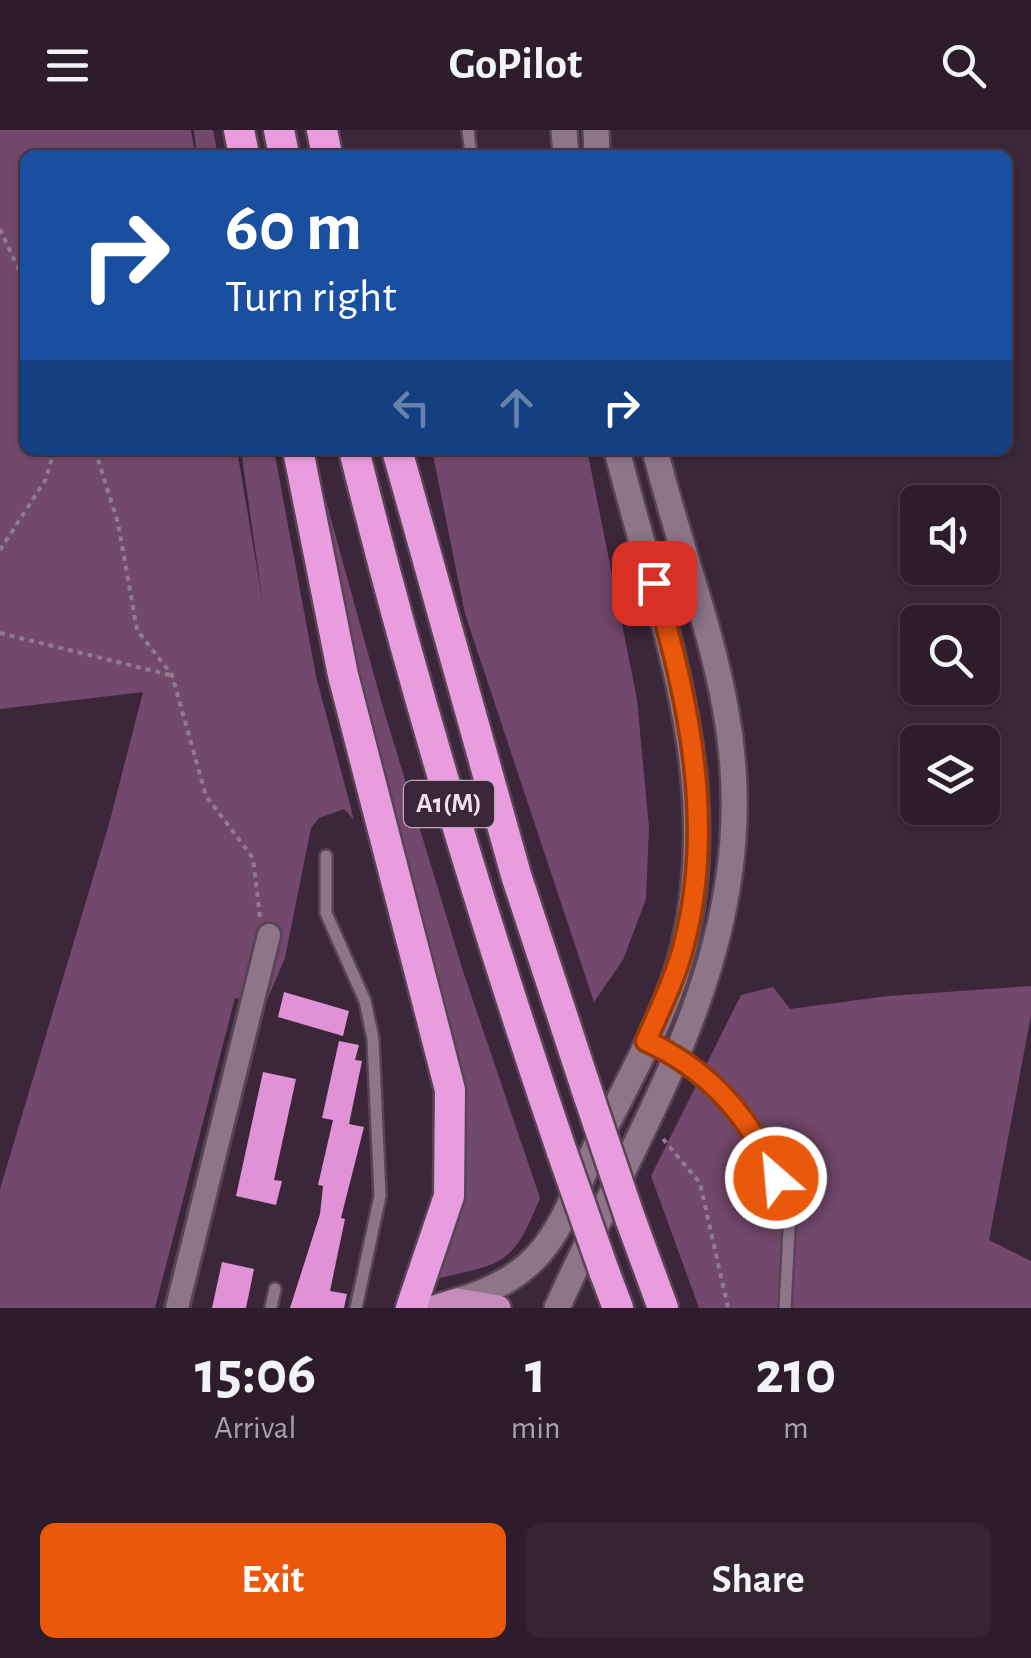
<!DOCTYPE html>
<style>
:root{--surface:#2d1c2b;--page:#352533;--text:#f1f3f6;--muted:#a7a1a9;--line:#483a47;--accent:#ea580c}
body{margin:0;font-family:"Alegreya Sans",sans-serif;background:var(--page);color:var(--text);height:100vh;display:flex;flex-direction:column;font-size:38px;white-space:nowrap}
*{box-sizing:border-box;margin:0}
p{font-size:32px;color:var(--muted)}
.icon{flex:none;width:55px;height:55px;fill:none;stroke:currentColor;stroke-width:2;stroke-linecap:round;stroke-linejoin:round}
.map{position:relative;height:1178px;overflow:hidden}
.drawer{display:flex;flex-direction:column;background:var(--surface);flex:1}
.drawer>*{flex:none}
.top-card{position:absolute;left:20px;top:20px;width:992px;height:305px;border-radius:15px;box-shadow:0 2px 8px #0004,0 0 0 2px var(--line);background:#1a4fa0;color:#fff;overflow:hidden}
.fabs{position:absolute;left:900px;top:355px;display:grid;gap:20px}
.fabs a{display:grid;place-items:center;width:100px;height:100px;border-radius:15px;background:var(--surface);box-shadow:0 2px 8px #0004,0 0 0 2px var(--line);font-size:50px}
.pin{position:absolute;display:grid;place-items:center;width:85px;height:85px;color:#fff;margin:-42px;border-radius:20px;box-shadow:0 5px 15px #0006}
.me{position:absolute;width:110px;margin:-55px;rotate:333deg;stroke-linejoin:round;filter:drop-shadow(0 0 8px #0008)}
.turn{display:flex;align-items:center;gap:35px;height:210px;padding:0 40px;font-size:45px}
.turn .icon{width:130px;height:130px;stroke-width:2.5}
.turn b{display:block;font-size:70px;line-height:85px}
.lanes{display:flex;align-items:center;height:95px;padding:0 40px;background:#0003;justify-content:center;gap:50px;direction:ltr}
.lanes .off{opacity:.35}
.eta{display:flex;justify-content:space-evenly;align-items:center;height:170px;text-align:center}
.eta b{font-size:60px;font-weight:600;line-height:70px}
.primary-button{display:flex;gap:20px;margin-top:auto;padding:20px 40px}
.primary-button a{flex:1;height:115px;border-radius:15px;background:var(--accent);color:#fff;font-size:40px;font-weight:600;line-height:115px;text-align:center}
.primary-button a+a{background:var(--page);color:var(--text)}
header{display:flex;justify-content:space-between;align-items:center;height:130px;padding:0 40px;background:var(--surface);font-size:45px;font-weight:600}
.map>svg:first-child{display:block}
.green{fill:#72486c}
.building{fill:#e191d5}
.lines{fill:none;stroke-linecap:round;stroke-linejoin:round}
.service-casing{stroke:#574555;stroke-width:16}
.minor-casing{stroke:#574555;stroke-width:28}
.secondary-casing{stroke:#574555;stroke-width:30}
.primary-casing{stroke:#574555;stroke-width:30}
.motorway-casing{stroke:#574555;stroke-width:35}
.path{stroke:#8f7c8c;stroke-width:4;stroke-dasharray:5 5;stroke-linecap:butt}
.service{stroke:#8f758a;stroke-width:11}
.minor{stroke:#8f758a;stroke-width:22}
.secondary{stroke:#8f758a;stroke-width:25}
.primary{stroke:#c68dbc;stroke-width:25}
.motorway{stroke:#ea9dde;stroke-width:30}
.motorway-bridge-casing{stroke:#574555;stroke-width:35;stroke-linecap:butt}
.motorway-bridge{stroke:#ea9dde;stroke-width:30}
.route-casing{stroke:#983908;stroke-width:25}
.route{stroke:#ea580c;stroke-width:18}
.labels{text-anchor:middle;dominant-baseline:central;stroke-width:10;stroke-linejoin:round;paint-order:stroke}
.shield{fill:#3c2639;stroke:#b9a8b6;stroke-width:2.5}
.shield-label{font-size:28px;font-weight:bold;fill:#efe0ec}
</style>
<header><svg class="icon" aria-label="menu" viewBox="0 0 24 24"><path d="M4 6h16M4 12h16M4 18h16"/></svg>GoPilot<svg class="icon" aria-label="search" viewBox="0 0 24 24"><circle cx="10" cy="10" r="6"/><path d="M15 15l6 6"/></svg></header>
<div class="map">
<svg width="1031" height="1178" viewBox="0 0 1031 1178">
<rect width="100%" height="100%" fill="#3c2639"/>
<path class="green" d="M0,0h191l4,25h-170v295h212l26,154 -22,-154h33l42,226 38,144 -10,-11 -25,9 -8,10 -26,130 -20,47 -30,-7 -80,310h-155v-119l109,-365 34,-132 -143,17z
M194,0h19l5,25h-21z
M312,320l70,254 81,267 77,227c-28,69 -36,65 -105,81l12,-31 10,-51 8,2 2,-93 -103,-396z
M432,320h155l50,249 12,129 -3,71 -23,61 -29,42 -129,-388z
M1031,856v29l-42,225 42,21v47h-332l-48,-132 90,-181 32,-8 17,22 98,-13z"/>
<path class="building" d="M284,862l65,19 -6,25 -65,-19z
M339,911l20,4 -4,15 7,1 -13,63 15,3 -23,91 4,1 -15,72 17,3 -3,14h-54l30,-94 3,-28 -5,-1 15,-65 -11,-2z
M263,942l33,7 -22,101 8,1 -6,24 -40,-9z
M222,1132l32,7 -8,39h-34z"/>
<g class="lines">
<g class="service-casing">
<path id="service" d="M468,0l3,25
M326,726v57l39,88 8,38 7,157 -24,112
M648,912l43,21 24,20 46,61 29,67 -5,97
M271,1178l4,-19"/>
</g>
<g class="minor-casing">
<path id="minor" d="M177,1178l92,-373"/>
</g>
<g class="secondary-casing">
<path id="secondary" d="M564,0l2,25
M596,0l1,25
M457,1171c95,-27 103,-79 142,-161 30,-61 69,-128 85,-194 41,-172 -26,-332 -67,-496
M557,1178c90,-200 212,-371 168,-602 -16,-86 -49,-170 -70,-256"/>
</g>
<g class="primary-casing">
<path id="primary" d="M435,1178l22,-7 41,7"/>
</g>
<g class="motorway-casing">
<path id="motorway" d="M239,0l5,25
M279,0l5,25
M322,0l5,25
M298,320l45,225 107,415 -1,106 -38,112
M354,320c59,238 129,470 208,702
M397,320l119,425 73,222
M630,1088l33,90
M604,1141l14,37"/>
</g>
<path class="path" d="M0,99l25,54
M95,320l23,73 19,107 35,45 34,121 47,62 7,59
M0,420l46,-71 8,-29
M0,503l170,42
M663,1009l37,44 28,125"/>
<use href="#service" class="service"/>
<use href="#minor" class="minor"/>
<use href="#secondary" class="secondary"/>
<use href="#primary" class="primary"/>
<use href="#motorway" class="motorway"/>
<g class="motorway-bridge-casing">
<path id="motorway-bridge" d="M589,967l41,121
M562,1022l42,119"/>
</g>
<use href="#motorway-bridge" class="motorway-bridge"/>
</g>
<g class="lines">
<g class="route-casing">
<path id="route" d="M654,453c35,116 62,244 29,365 -8,31 -24,63 -37,93 62,28 103,74 130,137"/>
</g>
<use href="#route" class="route"/>
</g>
<g class="labels">
<rect class="shield" x="404" y="651" width="90" height="46" rx="8"/>
<g class="shield-label">
<text x="449" y="674">A1(M)</text>
</g>
</g>
</svg>
<div class="fabs">
<a><svg class="icon" aria-label="sound" viewBox="0 0 24 24"><path d="M4 9h4l5-4v14l-5-4H4zM17 9q2 3 0 6"/></svg></a>
<a><svg class="icon" aria-label="search" viewBox="0 0 24 24"><circle cx="10" cy="10" r="6"/><path d="M15 15l6 6"/></svg></a>
<a><svg class="icon" aria-label="layers" viewBox="0 0 24 24"><path d="M12 4l9 5-9 5-9-5zM3 14l9 5 9-5"/></svg></a>
</div>
<div class="pin" style="left:654px;top:453px;background:#d93025"><svg class="icon" aria-label="arrive" viewBox="0 0 24 24"><path d="M6 21V4h12l-3 4 3 4H6"/></svg></div>
<svg class="me" style="left:776px;top:1048px" viewBox="-20 -20 40 40"><circle r="17" fill="#ea580c" stroke="#fff" stroke-width="3"/><path d="M0-11L8 9 0 5-8 9z" fill="#fff"/></svg>
<div class="top-card">
<div class="turn"><svg class="icon" aria-label="right" viewBox="0 0 24 24"><path d="M7 20v-9h11M14 6l5 5-5 5"/></svg><div><b>60 m</b>Turn right</div></div>
<div class="lanes"><svg class="icon off" aria-label="left" viewBox="0 0 24 24"><path d="M17 20v-9H6M10 6l-5 5 5 5"/></svg><svg class="icon off" aria-label="ahead" viewBox="0 0 24 24"><path d="M12 20V5M6 11l6-6 6 6"/></svg><svg class="icon" aria-label="right" viewBox="0 0 24 24"><path d="M7 20v-9h11M14 6l5 5-5 5"/></svg></div>
</div>
</div>
<section class="drawer">
<div class="eta">
<div><b>15:06</b><p>Arrival</p></div>
<div><b>1</b><p>min</p></div>
<div><b>210</b><p>m</p></div>
</div>
<div class="primary-button"><a>Exit</a><a>Share</a></div>
</section>
